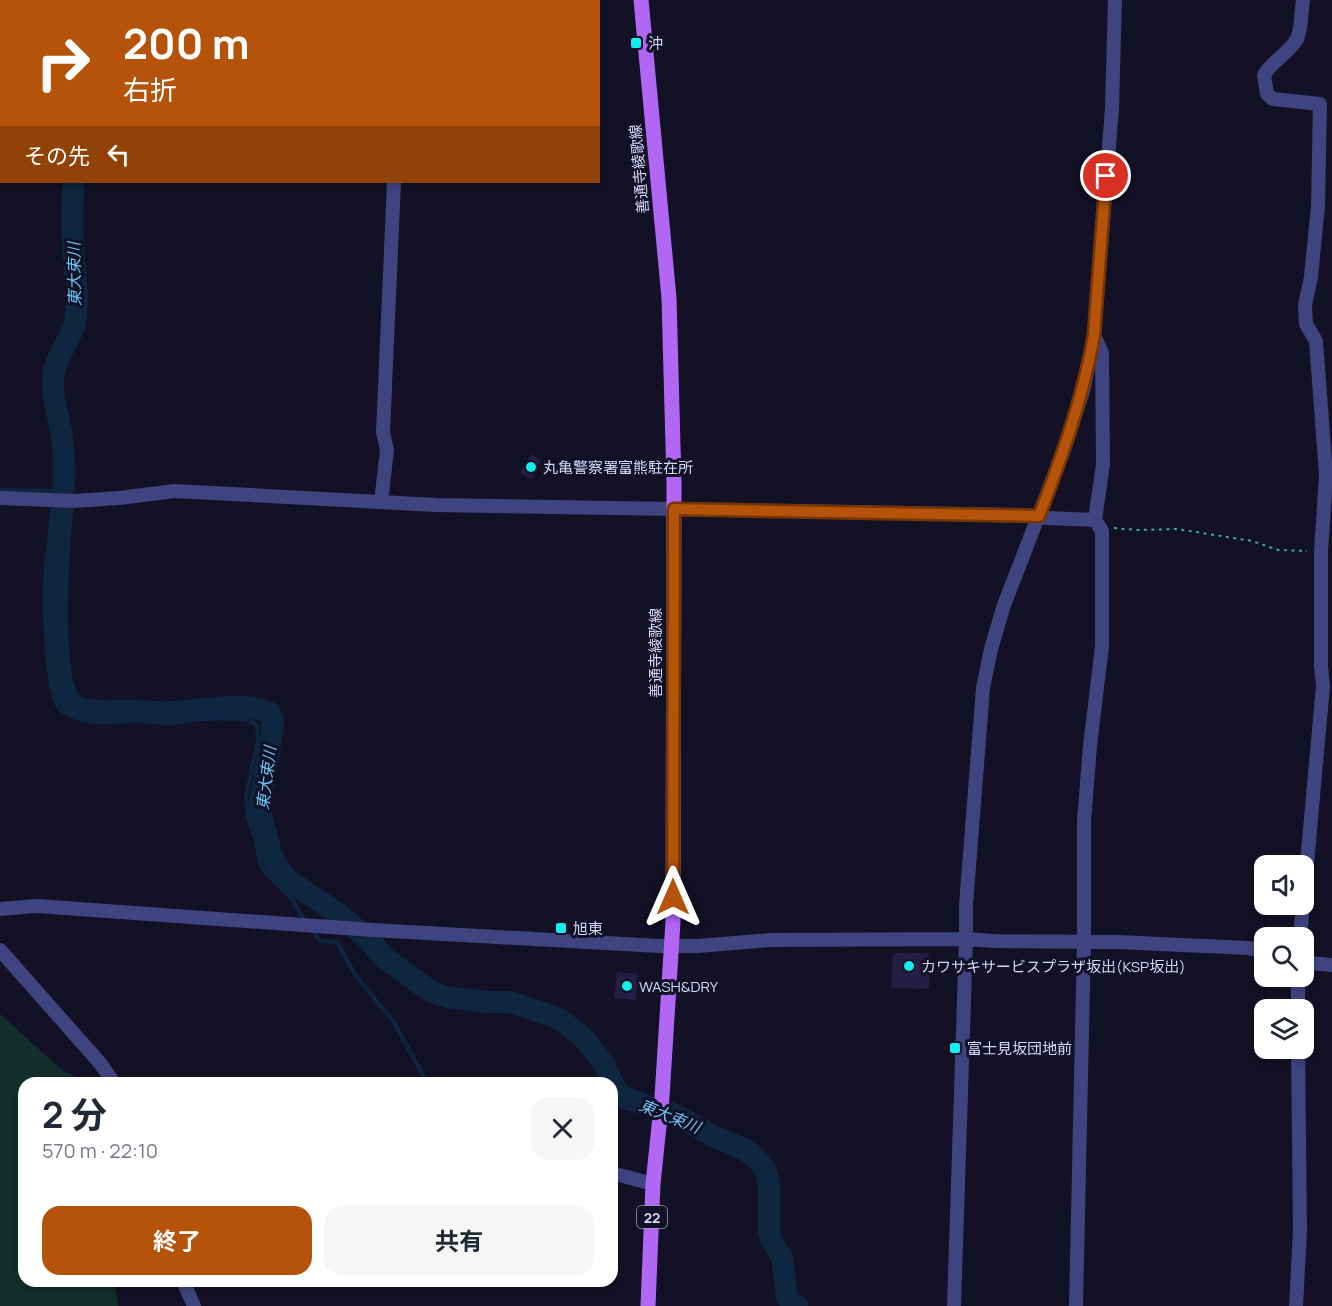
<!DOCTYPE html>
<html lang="ja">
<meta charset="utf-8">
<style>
:root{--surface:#fff;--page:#f6f6f7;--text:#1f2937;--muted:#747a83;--accent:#b45309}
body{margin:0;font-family:Manrope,"Noto Sans JP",sans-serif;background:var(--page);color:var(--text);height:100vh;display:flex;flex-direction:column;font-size:22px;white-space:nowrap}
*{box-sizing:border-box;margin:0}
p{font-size:20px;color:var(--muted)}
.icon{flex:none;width:33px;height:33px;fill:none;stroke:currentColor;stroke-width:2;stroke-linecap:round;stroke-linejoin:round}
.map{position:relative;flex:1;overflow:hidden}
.panel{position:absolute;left:18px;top:1077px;width:600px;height:210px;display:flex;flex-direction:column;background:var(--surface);border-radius:18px;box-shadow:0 3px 9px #0003}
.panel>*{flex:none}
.banner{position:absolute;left:0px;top:0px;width:600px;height:183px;box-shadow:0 3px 9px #0003;background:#b45309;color:#fff;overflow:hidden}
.buttons{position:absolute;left:1254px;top:855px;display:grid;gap:12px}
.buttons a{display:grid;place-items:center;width:60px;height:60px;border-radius:12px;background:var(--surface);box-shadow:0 3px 9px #0003;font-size:30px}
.pin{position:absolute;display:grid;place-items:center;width:51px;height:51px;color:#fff;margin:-26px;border:3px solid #fff;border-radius:50%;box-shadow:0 2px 6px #0007}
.me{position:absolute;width:66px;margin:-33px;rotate:0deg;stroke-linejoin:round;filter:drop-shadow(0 0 4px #0008)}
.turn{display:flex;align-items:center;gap:21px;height:126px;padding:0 24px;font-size:27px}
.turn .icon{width:78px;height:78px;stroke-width:2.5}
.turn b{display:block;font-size:42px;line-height:51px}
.then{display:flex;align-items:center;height:57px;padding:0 24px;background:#0003;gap:12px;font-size:22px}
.round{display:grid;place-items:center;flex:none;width:63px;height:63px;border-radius:18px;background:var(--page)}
.summary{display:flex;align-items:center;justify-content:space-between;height:102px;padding:0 24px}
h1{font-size:36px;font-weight:700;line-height:45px}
.button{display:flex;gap:12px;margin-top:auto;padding:12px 24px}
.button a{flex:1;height:69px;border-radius:18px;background:var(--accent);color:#fff;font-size:24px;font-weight:700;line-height:69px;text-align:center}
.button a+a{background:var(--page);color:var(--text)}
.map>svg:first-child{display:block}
.green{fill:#142e2b}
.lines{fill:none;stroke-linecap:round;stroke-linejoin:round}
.stream{stroke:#0e2640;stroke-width:4}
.river{stroke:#0e2640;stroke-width:22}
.building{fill:#221e44}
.path{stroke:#39af9c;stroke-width:2;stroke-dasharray:3 4.5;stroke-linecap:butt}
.minor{stroke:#3f4480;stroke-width:14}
.major{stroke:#b167f4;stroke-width:15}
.route-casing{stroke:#753606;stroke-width:15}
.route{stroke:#b45309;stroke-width:10}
.poi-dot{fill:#12eded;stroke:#121125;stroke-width:2}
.labels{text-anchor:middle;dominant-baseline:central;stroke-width:6;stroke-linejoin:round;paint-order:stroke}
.shield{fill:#121125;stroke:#9d9cbc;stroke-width:1.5}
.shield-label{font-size:14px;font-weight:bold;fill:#d8d7fc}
.poi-label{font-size:15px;fill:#d8d7fc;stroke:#121125;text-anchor:start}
.street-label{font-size:15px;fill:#d8d7fc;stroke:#121125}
.water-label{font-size:16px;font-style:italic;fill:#6dc4f4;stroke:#121125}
</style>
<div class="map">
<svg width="1332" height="1306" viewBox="0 0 1332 1306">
<rect width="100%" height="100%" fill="#121125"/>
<path class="green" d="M0,1014l62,56 26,13h-64v198h94l-3,5 3,20h-118z"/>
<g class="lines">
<path class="stream" d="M0,490l64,1
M52,504c0,21 -4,41 -6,63 -2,24 -2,129 15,143 21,16 46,12 70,11 17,0 34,4 50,1 16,-3 63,-7 76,3l1,14 -12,57 2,22 7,20 5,25 5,9 26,26 14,23
M56,704l11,-7
M311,929l9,12 17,1 19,34 38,46 33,61"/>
<path class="river" d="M65,0v2
M73,182c0,21 -2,42 0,63 1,25 7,52 2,77 -4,17 -16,30 -20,46 -7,26 6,51 8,76 2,27 1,55 -2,81 -3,32 -12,160 12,179 12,9 34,7 48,7 17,-1 34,2 50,1 30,-1 70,-12 99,1l3,8 -1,12 -13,75 13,48 6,12 11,13 47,31 31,26 19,21 40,29 13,7 13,3 35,4h23l48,16 26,20 20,26 12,26 8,8 52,17 37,21 33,14 13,11 7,11 3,14v47l3,9 10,15 5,40 6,8 4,1"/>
</g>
<path class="building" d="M531,454l10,6 -10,19 -11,-6z
M893,953h36v36l-38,-1z
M617,972l21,2 -2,26 -22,-2z"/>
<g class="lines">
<path class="path" d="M1114,528l23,2 40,-1 75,12 26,9 29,1"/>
<path class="minor" d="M1303,0c-2,12 -1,28 -6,39 -8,14 -25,22 -33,36l3,19 6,5 47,5 -2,102 -7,71 -6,28 1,19 10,17 10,134 -5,77v114l2,20 -19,210
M382,2v-2
M0,498l74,3 45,-3 56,-7 261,14 588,10 23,3 48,2
M381,502l6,-52 -4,-18 11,-250
M0,909l37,-3 336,24 286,16h39l72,-6 196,-1 28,2 123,1 131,6 16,3
M1300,938l3,-34
M0,950l100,113 14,20
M1304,960l5,3 23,2
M1298,976v34
M612,1173l41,11
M183,1281l11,25
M954,1306l12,-367v-34l17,-217 8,-39 13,-44 60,-155 20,-62 10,-53 18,-227 3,-108
M1076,1306l8,-365v-120l6,-75 12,-100v-115l-7,-11 8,-56 -1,-111 -8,-18
M1296,1306l4,-75 -2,-183"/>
<path class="major" d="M641,0l28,298 5,185 -1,438 -11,176 -9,87 -5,122"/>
</g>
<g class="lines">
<g class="route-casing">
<path id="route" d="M673,897l1,-388 365,7c23,-59 44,-118 55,-181l12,-159"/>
</g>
<use href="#route" class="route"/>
</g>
<g class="poi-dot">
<rect x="630" y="37" width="12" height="12" rx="3"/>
<circle cx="531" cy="467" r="6"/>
<rect x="555" y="922" width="12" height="12" rx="3"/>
<circle cx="909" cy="966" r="6"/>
<circle cx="627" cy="986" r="6"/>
<rect x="949" y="1042" width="12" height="12" rx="3"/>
</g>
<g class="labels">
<rect class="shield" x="637" y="1206" width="30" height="22" rx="4.5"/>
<g class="shield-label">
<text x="652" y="1217">22</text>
</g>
<g class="poi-label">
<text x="648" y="43">沖</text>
<text x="543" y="467">丸亀警察署富熊駐在所</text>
<text x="573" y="928">旭東</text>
<text x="921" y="966">カワサキサービスプラザ坂出(KSP坂出)</text>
<text x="639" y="986">WASH&amp;DRY</text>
<text x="967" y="1048">富士見坂団地前</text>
</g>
<g class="street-label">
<text transform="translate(639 169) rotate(-95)">善通寺綾歌線</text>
<text transform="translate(655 653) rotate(-90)">善通寺綾歌線</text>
</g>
<g class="water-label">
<text transform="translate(74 274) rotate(-91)">東大束川</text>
<text transform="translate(266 778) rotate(-83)">東大束川</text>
<text transform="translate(670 1116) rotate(22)">東大束川</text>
</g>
</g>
</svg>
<div class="buttons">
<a><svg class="icon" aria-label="sound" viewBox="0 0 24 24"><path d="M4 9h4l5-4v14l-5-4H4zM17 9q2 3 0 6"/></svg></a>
<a><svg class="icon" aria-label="search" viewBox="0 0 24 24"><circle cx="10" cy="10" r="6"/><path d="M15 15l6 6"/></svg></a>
<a><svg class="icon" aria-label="layers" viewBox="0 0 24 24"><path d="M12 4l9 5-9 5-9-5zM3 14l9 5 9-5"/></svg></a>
</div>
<div class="pin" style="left:1106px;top:176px;background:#d93025"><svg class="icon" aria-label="arrive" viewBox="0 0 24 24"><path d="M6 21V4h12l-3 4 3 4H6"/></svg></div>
<svg class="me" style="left:673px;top:897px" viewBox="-20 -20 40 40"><path d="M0-17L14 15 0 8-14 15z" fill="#b45309" stroke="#fff" stroke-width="4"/></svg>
<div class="banner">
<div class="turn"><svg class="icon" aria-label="right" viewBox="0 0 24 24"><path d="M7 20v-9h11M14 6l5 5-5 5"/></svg><div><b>200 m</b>右折</div></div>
<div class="then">その先<svg class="icon" aria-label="left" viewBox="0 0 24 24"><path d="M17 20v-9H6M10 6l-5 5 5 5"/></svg></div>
</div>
<section class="panel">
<div class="summary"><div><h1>2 分</h1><p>570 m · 22:10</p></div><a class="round"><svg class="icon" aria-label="close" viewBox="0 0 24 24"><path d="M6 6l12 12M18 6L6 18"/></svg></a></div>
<div class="button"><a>終了</a><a>共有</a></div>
</section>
</div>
